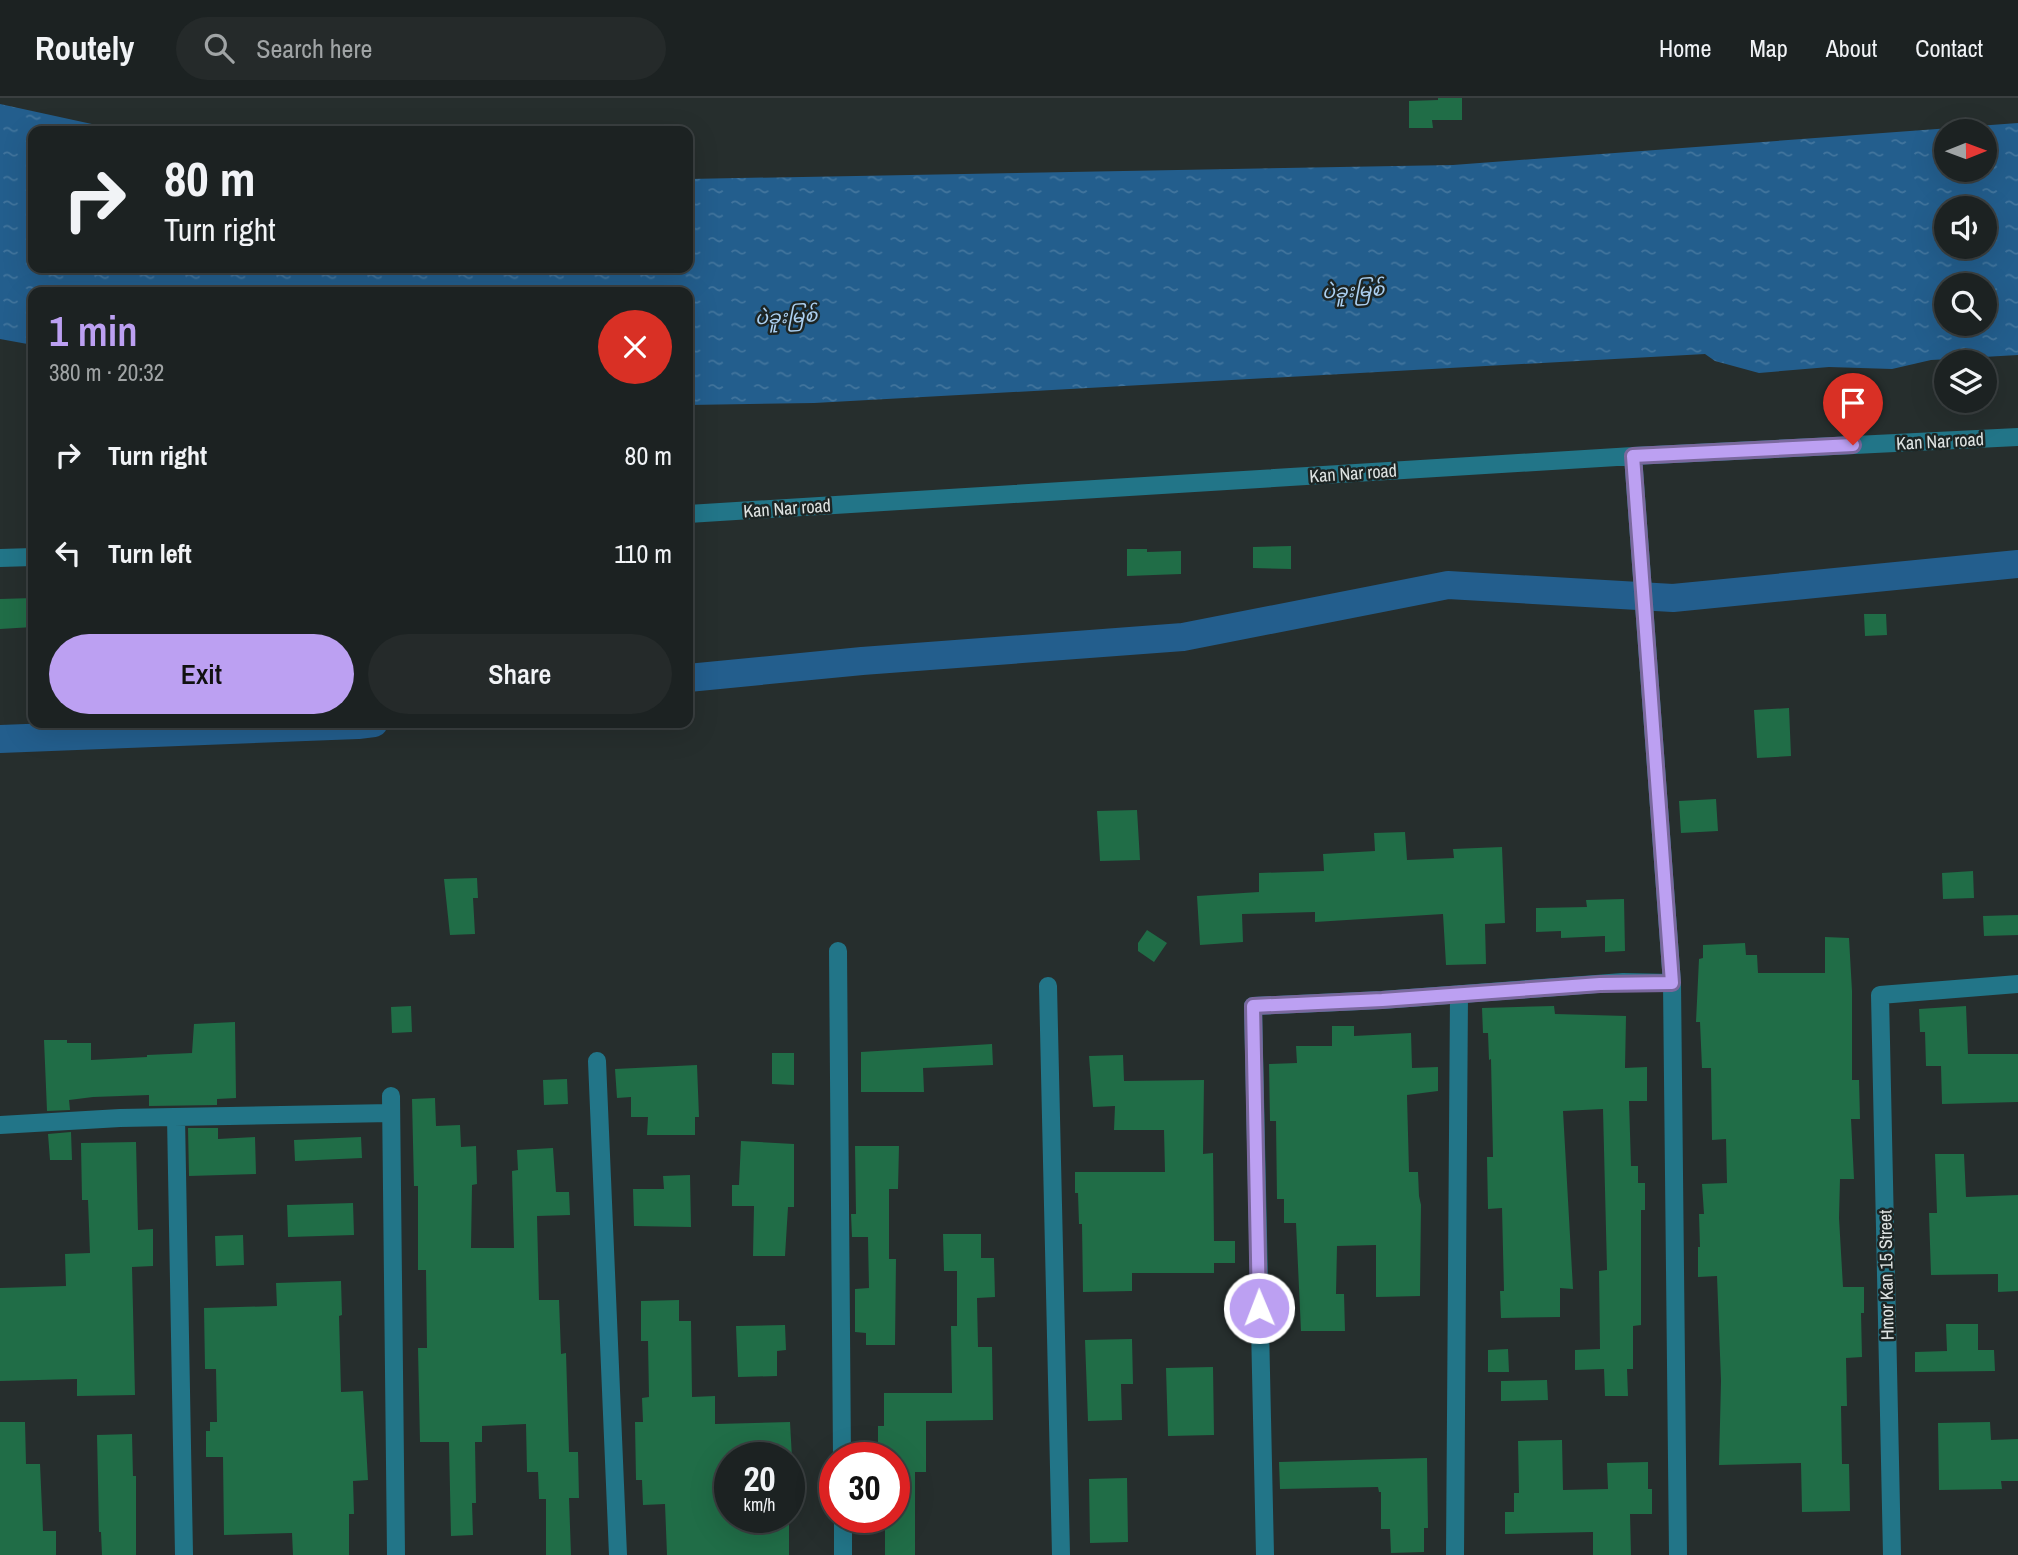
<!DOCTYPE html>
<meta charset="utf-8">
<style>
:root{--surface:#1c2222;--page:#252a2a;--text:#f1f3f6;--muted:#a0a4a5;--line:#3a3f40;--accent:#bca0f2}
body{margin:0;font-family:"Archivo Narrow","Noto Sans Myanmar",sans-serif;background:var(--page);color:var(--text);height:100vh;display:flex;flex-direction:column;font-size:26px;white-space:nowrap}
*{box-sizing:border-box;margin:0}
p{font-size:23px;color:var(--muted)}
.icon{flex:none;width:38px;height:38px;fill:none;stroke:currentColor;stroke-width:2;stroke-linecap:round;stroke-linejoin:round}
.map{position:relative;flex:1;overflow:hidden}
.panel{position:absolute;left:28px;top:189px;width:665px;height:441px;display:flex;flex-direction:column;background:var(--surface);border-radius:14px;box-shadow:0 7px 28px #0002,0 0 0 2px var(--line)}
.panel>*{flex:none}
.top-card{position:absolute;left:28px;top:28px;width:665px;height:147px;border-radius:14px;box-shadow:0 7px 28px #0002,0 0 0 2px var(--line);background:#1c2222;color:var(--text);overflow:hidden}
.needle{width:46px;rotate:89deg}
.tools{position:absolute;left:1934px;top:21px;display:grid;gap:14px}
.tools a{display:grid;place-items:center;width:63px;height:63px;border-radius:50%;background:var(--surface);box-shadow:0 7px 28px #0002,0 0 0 2px var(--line);font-size:35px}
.speed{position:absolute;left:714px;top:1344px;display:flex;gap:14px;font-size:35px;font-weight:700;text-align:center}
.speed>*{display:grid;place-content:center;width:91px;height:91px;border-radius:50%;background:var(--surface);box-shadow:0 7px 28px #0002,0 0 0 2px var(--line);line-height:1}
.speed small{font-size:18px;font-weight:400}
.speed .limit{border:10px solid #d22;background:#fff;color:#111}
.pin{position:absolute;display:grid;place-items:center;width:60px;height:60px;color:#fff;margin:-72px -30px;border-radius:50% 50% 50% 0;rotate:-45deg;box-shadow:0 0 7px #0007}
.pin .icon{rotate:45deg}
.me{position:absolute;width:77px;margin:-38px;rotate:359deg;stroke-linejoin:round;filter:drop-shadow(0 0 5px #0008)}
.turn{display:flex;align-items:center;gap:24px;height:147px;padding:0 21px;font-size:32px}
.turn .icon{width:91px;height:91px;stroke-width:2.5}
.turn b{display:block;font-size:49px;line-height:60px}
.round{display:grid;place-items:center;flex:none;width:74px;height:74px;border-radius:37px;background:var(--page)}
.headline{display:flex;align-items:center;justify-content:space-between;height:119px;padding:0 21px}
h1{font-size:42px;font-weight:600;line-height:52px;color:var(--accent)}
.action{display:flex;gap:14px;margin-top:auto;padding:14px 21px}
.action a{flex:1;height:80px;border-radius:42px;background:var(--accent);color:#111;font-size:28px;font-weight:600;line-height:80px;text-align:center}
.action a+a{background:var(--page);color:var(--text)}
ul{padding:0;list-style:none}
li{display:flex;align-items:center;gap:21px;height:98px;padding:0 21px}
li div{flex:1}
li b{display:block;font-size:26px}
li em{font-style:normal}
header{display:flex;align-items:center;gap:42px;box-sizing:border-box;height:98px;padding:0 35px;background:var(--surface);border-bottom:2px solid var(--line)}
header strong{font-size:33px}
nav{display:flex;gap:38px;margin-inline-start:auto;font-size:24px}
.search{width:490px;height:63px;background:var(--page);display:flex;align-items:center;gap:18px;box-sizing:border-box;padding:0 24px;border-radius:38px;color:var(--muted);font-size:26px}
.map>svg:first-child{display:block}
.water{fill:url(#water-ripples);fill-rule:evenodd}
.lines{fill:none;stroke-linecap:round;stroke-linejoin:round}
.canal{stroke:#235e8d;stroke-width:28}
.building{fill:#206d47}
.minor{stroke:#227588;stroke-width:18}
.route-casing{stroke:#7a689d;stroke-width:18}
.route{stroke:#bca0f2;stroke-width:12}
.labels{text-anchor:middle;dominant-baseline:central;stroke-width:5;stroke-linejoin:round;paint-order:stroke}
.street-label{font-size:18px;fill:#dee3e2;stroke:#1d2524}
.water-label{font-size:19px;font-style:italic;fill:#acd0f1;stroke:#1d2524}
</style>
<header>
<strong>Routely</strong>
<div class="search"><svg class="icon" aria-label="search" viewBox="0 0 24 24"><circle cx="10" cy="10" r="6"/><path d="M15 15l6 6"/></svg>Search here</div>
<nav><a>Home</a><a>Map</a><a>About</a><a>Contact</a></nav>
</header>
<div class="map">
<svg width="2018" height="1457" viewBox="0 0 2018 1457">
<defs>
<pattern id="water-ripples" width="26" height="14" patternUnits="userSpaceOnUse" patternTransform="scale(1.75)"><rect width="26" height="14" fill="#235e8d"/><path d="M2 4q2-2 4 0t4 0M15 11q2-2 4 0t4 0" fill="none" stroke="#42759d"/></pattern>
</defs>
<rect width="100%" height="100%" fill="#262e2d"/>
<path class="water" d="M0,6l124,27h-91v137h655v-89l765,-14 565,-42v232l-87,5 -39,9 -63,-2 -70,6 -44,-12 -10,-7 -891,49 -126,2v-113h-655v53l-33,-6zM1946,33h38v39h-38zM1946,110h38v39h-38zM1946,187h38v39h-38z"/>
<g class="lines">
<path class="canal" d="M688,580l174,-17 321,-24 265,-52 225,13 345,-34
M0,641l358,-14 16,-2"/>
</g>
<path class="building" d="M1438,0h24v22h-30l1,8h-24v-27l29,-1z
M1291,448v23l-38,-1v-21z
M1127,451h20v3l34,-1v23l-54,2z
M33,500v29l-33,2v-30z
M1864,516h22l1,21 -22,1z
M1789,610l2,48 -34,2 -3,-48z
M1716,701l2,32 -37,2 -2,-32z
M1137,712l3,50 -40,1 -3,-50z
M1405,734l2,28 47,-2 -1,-9 49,-2 3,76 -20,1 1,40 -40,1 -3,-51 -128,8v-10l-73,2 1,28 -43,3 -3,-49 62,-4v-19l65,-2 -1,-17 52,-3 -1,-18z
M1973,773l1,27 -31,1 -1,-26z
M477,780l1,20h-5l2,36 -25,1 -6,-56z
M1624,801l1,52 -20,1v-16l-44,2v-7l-25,1v-24l51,-1 -1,-7z
M2018,817v20l-34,1 -1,-20z
M1147,832l20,13 -13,19 -16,-11v-8z
M1825,839l24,1 3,53v89h7l1,39h-9l3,60h-14l-1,39 4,69h21v26h-3l1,44 -16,1 1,48h-6l1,58h7l1,47 -48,1 -1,-49 -82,2 2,-84 -4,-105 -19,1v-30h2l-1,-33h5l-2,-30 25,-1 -1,-44 -14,1 -1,-72h-9l-2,-46h-4l3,-63 4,-1v-13l42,-2 1,12h11l1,18h67z
M411,908l1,26 -20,1 -1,-26z
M1554,908l1,8 71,2 -1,52 22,-1v34h-18l2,65h7v17h7v27h-4v115l-8,1v43h-6l1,27h-23l-1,-27 -29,1v-20l25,-1 -1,-78 8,-1 -4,-161 -40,2 10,178 -13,-1v29l-59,1 -1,-27h4l-2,-83 -14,1 -1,-52h6l-2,-98 -2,1 -1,-27h-5l-1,-25z
M1966,908l2,48h50v48l-76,2 -1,-38h-15l-1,-34h-5l-1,-23z
M235,924l1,76 -19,1v6l-68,1v-11l-56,2 -24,3 1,10 -23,1 -3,-71h23v3h24v17l56,-3v-2l45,-2 2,-29z
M1332,928h22v10l57,-3 1,35 26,-1v24l-31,4 2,77h9l1,24 2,9 -1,91 -44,1v-52l-39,1 -1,48h8l1,37h-44l-5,-108h-12v-24h-7l-1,-78h-6l-1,-57 28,-1 -1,-17h36z
M992,946l1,21 -70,3 1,24h-63v-40z
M772,955h22v32l-22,-1z
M1123,957l1,26 80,-1 -1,74 10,-1 1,88h21v22h-21v10h-82v18l-49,1 -1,-68h-3l-1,-31h-3v-21h90l-1,-42h-50l1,-24 -22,1 -4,-51z
M697,967l2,52h-4v18h-48l1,-18h-17v-20l-14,1 -2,-29z
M567,981l1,25 -24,1 -1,-25z
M435,1000l1,28 24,-1 1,22 15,-1 1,38 -5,1 -1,63h43l-2,-77 6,-1 -1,-20 36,-2 3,44h13l1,23 -33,1 2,84h20l2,54 5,-1 3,99h9l1,46h-10l2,57h-25v-56h-7l-1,-27h-11l-1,-48 -44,2v16h-7l1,61h-4l1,32 -22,1 -2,-94h-29l-2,-94h9l-1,-78h-8v-84h-4l-2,-87z
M188,1030h30v11l37,-2 1,37 -67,2z
M71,1034l1,28h-22l-2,-26z
M361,1039l1,21 -67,3 -1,-21z
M741,1043l53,3v63h-6l-3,49h-32l1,-50h-22v-21h7z
M136,1044l2,88 15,-1v37l-21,1 3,128 -58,1v-17l-77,2v-93l66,-2 -1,-32 25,-1 -2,-53h-6l-1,-57z
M855,1048h44l-1,43h-9v70h7l-1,86h-29v-12l-11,-1v-43l14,-1 -1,-51h-16l-1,-23h5z
M1935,1056h29l2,43 52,-2v96l-20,1v-18l-67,1 -2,-62h8z
M690,1077l1,52 -57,-1 -1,-37h31l-1,-13z
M353,1105l1,32 -66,2 -1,-32z
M943,1136h38v24h13l1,39 -18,1 1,49h14l1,73 -67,1v51h-11v83h-30v-38h9v-59h-16v-32h6v-33h68l-1,-67h6v-55h-13z
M243,1137l1,30 -28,1 -1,-30z
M341,1183l1,34 -3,1 2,76 22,-1 5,89 -15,1 1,33h-5v41h-56l-1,-22 -68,2 -1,-78h-17v-26h4v-9h7l-1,-53h-11l-1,-61 73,-2 -1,-23z
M679,1202v21h12l1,76 23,-1v28l75,-2 2,36h-62v64l59,-1v34h-122l-2,-51 -22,1 -1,-25h-6l-1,-58h8l-1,-24 7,-1 -1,-56h-7v-40z
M1946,1226h32v26h16l1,21 -80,1v-20l32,-1z
M785,1227l1,25 -9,1v25l-39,1 -2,-51z
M1132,1241l1,45h-12l1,36 -34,1 -3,-81z
M1508,1251l1,23h-21v-22z
M1213,1269l1,68 -46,1 -2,-68z
M1547,1282l1,20 -47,1v-20z
M0,1324h25l1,42h14l3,67h13v24h-56z
M1990,1324l1,18 27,-1v42h-17l1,8 -63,1 -1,-67z
M132,1336l1,42h3v79h-34l-1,-23h-2l-2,-97z
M1562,1342l1,50 45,-1 -1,-26 41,-1v27h4v25h-22l1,41h-38v-23l-88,2v-22h9v-19h5l-1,-52z
M1427,1360l1,70h-4v24l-33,1 -1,-24h-9v-37h-2l-1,-5 -98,2 -1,-27z
M1127,1380l1,64 -38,1 -1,-64z"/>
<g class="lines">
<path class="minor" d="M1633,358l39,527
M688,416l945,-58 385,-19
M0,460l33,-1
M838,853l4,507
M1048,888l13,569
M597,963l21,494
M391,998l5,459
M176,1019l8,438
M0,1027l120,-7 271,-5
M843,1419v38
M1265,1457l-12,-549 129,-6 241,-18 49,1 6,572
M1455,1457l4,-561
M1892,1457l-12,-560 138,-11"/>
</g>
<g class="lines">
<g class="route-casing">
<path id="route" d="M1259,1210l-6,-302 129,-6 218,-16 72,-1 -39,-527 220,-11"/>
</g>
<use href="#route" class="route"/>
</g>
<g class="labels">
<g class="street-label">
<text transform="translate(1940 343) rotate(-3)">Kan Nar road</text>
<text transform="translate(1353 375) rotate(-4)">Kan Nar road</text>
<text transform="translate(787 410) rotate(-4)">Kan Nar road</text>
<text transform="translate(1886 1177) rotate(-91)">Hmor Kan 15 Street</text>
</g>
<g class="water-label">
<text transform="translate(1353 192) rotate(-3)">ပဲခူးမြစ်</text>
<text transform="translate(786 218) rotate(-3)">ပဲခူးမြစ်</text>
</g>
</g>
</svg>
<div class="tools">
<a><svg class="needle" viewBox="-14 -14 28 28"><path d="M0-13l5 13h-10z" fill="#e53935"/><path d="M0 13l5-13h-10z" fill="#a0a4a5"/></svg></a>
<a><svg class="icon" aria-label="sound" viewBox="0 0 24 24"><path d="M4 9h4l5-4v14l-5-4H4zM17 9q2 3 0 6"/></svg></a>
<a><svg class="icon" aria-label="search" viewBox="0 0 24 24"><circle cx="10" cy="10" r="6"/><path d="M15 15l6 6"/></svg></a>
<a><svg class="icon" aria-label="layers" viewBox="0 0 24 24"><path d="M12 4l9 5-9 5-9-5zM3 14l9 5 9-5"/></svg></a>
</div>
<div class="speed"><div>20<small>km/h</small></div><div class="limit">30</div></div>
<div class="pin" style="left:1853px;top:347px;background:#d93025"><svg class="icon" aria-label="arrive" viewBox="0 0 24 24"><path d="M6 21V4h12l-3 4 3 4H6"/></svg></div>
<svg class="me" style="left:1259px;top:1210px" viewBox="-20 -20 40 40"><circle r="17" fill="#bca0f2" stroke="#fff" stroke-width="3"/><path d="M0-11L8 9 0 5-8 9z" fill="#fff"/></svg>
<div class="top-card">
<div class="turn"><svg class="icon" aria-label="right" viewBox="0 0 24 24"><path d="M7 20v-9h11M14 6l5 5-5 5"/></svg><div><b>80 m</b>Turn right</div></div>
</div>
<section class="panel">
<div class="headline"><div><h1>1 min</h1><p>380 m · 20:32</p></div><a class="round" style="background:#d93025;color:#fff"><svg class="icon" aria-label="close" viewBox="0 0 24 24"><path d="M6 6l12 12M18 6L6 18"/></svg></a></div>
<ul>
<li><svg class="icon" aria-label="right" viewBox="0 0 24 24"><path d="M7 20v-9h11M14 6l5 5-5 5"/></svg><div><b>Turn right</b></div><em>80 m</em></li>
<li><svg class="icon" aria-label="left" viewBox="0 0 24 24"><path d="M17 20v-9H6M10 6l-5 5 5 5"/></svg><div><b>Turn left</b></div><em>110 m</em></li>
</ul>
<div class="action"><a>Exit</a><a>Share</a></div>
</section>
</div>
